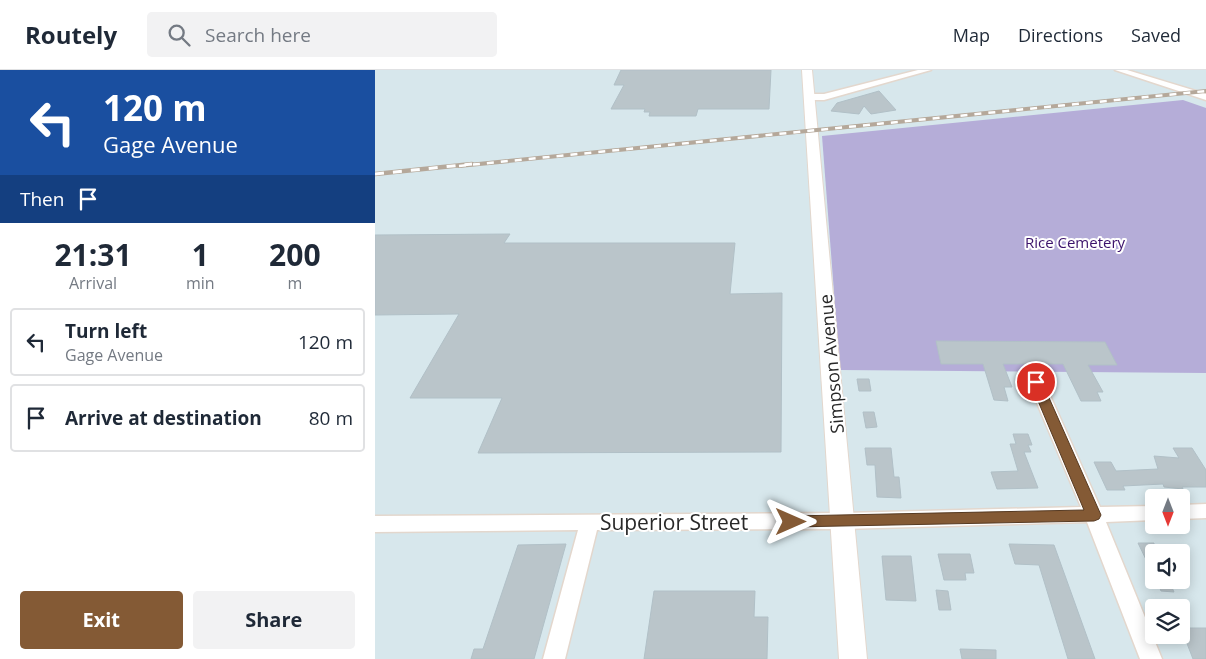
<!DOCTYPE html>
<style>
:root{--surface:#fff;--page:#f2f2f3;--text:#1f2937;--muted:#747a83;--line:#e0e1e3;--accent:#845a35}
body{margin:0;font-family:"Open Sans",sans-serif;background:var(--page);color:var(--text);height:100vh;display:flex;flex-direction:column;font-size:19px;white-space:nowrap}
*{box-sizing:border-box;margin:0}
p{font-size:16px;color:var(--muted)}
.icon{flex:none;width:28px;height:28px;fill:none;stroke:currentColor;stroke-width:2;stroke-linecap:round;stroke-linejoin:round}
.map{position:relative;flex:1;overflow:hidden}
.drawer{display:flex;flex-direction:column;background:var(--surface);width:375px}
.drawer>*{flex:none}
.banner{background:#1a4fa0;color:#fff;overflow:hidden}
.needle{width:32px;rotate:180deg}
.tools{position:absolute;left:770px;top:419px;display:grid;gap:10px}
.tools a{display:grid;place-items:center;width:45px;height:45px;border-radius:5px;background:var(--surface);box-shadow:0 2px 12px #0003;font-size:25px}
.pin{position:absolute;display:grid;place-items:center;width:42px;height:42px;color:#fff;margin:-21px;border:2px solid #fff;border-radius:50%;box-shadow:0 1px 5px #0007}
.me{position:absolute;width:55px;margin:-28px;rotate:90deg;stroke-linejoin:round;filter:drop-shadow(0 0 4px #0008)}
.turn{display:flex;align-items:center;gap:18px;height:105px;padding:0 20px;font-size:22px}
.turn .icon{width:65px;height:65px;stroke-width:2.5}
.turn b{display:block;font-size:35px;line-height:42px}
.then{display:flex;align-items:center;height:48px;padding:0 20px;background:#0003;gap:10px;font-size:19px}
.eta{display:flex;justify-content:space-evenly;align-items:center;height:85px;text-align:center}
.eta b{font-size:30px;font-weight:700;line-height:35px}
.cta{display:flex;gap:10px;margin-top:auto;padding:10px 20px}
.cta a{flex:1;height:58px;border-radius:5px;background:var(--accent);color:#fff;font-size:20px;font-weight:700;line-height:58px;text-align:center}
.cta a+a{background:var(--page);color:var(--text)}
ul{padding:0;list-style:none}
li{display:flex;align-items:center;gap:15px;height:68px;margin:0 10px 8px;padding:0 10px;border:2px solid var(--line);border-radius:5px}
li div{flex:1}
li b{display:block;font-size:19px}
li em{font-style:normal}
header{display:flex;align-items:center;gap:30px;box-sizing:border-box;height:70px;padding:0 25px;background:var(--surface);border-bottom:1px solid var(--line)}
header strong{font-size:24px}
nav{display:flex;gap:28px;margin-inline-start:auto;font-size:18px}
.search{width:350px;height:45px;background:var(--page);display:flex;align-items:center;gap:12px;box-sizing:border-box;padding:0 18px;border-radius:5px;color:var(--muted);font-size:19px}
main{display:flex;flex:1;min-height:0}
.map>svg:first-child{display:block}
.cemetery{fill:#b5add8}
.building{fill:#bac5ca;stroke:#b1c0c7}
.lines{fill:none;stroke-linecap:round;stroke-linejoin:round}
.minor-casing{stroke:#e3d7cd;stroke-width:3}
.tertiary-casing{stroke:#e3d7cd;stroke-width:2}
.minor{fill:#fff;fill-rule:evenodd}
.tertiary{fill:#fff;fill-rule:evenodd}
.rail-far1-casing{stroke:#b5a89a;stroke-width:4}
.rail-casing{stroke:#b5a89a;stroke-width:4.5}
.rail-far1{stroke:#fff;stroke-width:2.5;stroke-dasharray:7;stroke-linecap:butt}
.rail{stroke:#fff;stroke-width:3;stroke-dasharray:9;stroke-linecap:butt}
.route{fill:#845a35;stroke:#563a22}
.labels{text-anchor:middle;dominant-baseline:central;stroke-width:4;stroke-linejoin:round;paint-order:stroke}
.far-park-label{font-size:15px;fill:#3b126b;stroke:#fff}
.street-label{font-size:18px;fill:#282828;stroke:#fff}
.near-street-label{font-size:21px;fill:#282828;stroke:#fff}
</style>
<header>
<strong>Routely</strong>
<div class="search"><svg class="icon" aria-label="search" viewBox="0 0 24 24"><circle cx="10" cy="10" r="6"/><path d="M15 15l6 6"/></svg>Search here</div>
<nav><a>Map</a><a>Directions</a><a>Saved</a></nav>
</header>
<main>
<section class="drawer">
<div class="banner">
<div class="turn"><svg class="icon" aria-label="left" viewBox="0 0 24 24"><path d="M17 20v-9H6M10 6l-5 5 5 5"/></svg><div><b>120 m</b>Gage Avenue</div></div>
<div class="then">Then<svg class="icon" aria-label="arrive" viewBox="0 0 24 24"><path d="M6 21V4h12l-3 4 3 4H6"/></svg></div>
</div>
<div class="eta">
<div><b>21:31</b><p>Arrival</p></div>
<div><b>1</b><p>min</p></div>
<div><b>200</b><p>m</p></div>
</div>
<ul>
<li><svg class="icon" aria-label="left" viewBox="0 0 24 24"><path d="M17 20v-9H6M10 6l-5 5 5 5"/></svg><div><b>Turn left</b><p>Gage Avenue</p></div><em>120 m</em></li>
<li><svg class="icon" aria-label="arrive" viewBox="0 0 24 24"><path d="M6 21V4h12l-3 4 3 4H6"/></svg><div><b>Arrive at destination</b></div><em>80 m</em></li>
</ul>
<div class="cta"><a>Exit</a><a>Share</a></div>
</section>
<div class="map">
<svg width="831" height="589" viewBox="0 0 831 589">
<rect width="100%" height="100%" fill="#d7e7ec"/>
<path class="cemetery" d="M808,30l23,8v265l-366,-3 -18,-234z"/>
<path class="building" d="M246,0h150l-2,39h-71l-2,7h-47l1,-4h-6l1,-3h-34l13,-24h-10z
M504,21l17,19 -25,4 -7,-8 -5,8 -28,-3 6,-8z
M135,164l-6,9h231l-5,51 52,-1 -1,159 -303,1 24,-55h-92l49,-84 -84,1v-80z
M561,271l169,1 12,23h-29l15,27h-6l4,9h-20l-18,-37h-60l9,23h-8l4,14 -14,-1 -11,-36h-42z
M482,309h12l2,12h-12z
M488,342h11l3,15 -11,1z
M638,364h15l4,11h-4l3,7h-7l14,36 -41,1 -6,-17 27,-1 -8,-27h6z
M490,378h26l3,29h5l2,21 -24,-1 -2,-32h-8z
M798,378h19l14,22v17h-24l1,2 -19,-2 -1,-3 -40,2 2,4h-18l-13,-28h17l5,9 42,-2 -4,-13 25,2z
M763,473h16v33z
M191,474l-32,115h-63l3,-10h9l35,-104z
M634,474l45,1 41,114h-27l-29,-94 -24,-1z
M563,484h32l4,19h-9l1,7h-22z
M507,486h29l5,45 -30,-1z
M782,511h12l5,11 -13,-1z
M561,520l12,1 3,19h-12z
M279,521h101l-1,26h14l-1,42h-123z
M806,558h25v31h-13z
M585,579l36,1v9h-34z"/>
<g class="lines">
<g class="minor-casing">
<path id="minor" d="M543,0h13l-107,30h-14l-4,-3 4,-3h14z
M740,0h12l79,24v6z
M661,307l5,1 3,4 56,125 54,-1v14l-48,2 56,137h-22l-53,-137 -244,7 -246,1 -32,129h-22l35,-129 -203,2v-16l468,-3 238,-6 -53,-125 3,-4z
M831,434v14l-25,1v-14z"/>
</g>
<g class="tertiary-casing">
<path id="tertiary" d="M427,0h10l55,589h-28z"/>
</g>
<use href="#minor" class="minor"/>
<use href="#tertiary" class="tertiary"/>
<g class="rail-far1-casing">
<path id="rail-far1" d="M84,96l747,-75"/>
</g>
<g class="rail-casing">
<path id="rail" d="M0,104l97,-10"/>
</g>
<use href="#rail-far1" class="rail-far1"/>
<use href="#rail" class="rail"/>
</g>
<path class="route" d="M661,309l6,3 59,133 -2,4 -5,2 -303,6 -5,-1 -3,-4 3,-5 5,-1 293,-6 -54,-128z"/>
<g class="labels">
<g class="far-park-label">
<text x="700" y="172">Rice Cemetery</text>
</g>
<g class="street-label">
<text transform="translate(456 294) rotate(-95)">Simpson Avenue</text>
</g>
<g class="near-street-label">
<text x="299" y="452">Superior Street</text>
</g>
</g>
</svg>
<div class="tools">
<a><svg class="needle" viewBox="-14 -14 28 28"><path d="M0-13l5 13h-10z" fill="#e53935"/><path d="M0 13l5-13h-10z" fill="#747a83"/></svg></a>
<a><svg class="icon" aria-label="sound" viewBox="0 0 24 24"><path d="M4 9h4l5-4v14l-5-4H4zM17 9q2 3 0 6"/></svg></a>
<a><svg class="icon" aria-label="layers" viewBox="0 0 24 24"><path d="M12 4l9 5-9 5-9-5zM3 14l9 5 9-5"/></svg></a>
</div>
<div class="pin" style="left:661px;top:312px;background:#d93025"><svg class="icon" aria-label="arrive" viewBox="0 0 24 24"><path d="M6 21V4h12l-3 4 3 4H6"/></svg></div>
<svg class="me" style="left:416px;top:452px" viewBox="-20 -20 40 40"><path d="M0-17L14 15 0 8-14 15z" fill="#845a35" stroke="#fff" stroke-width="4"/></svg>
</div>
</main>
